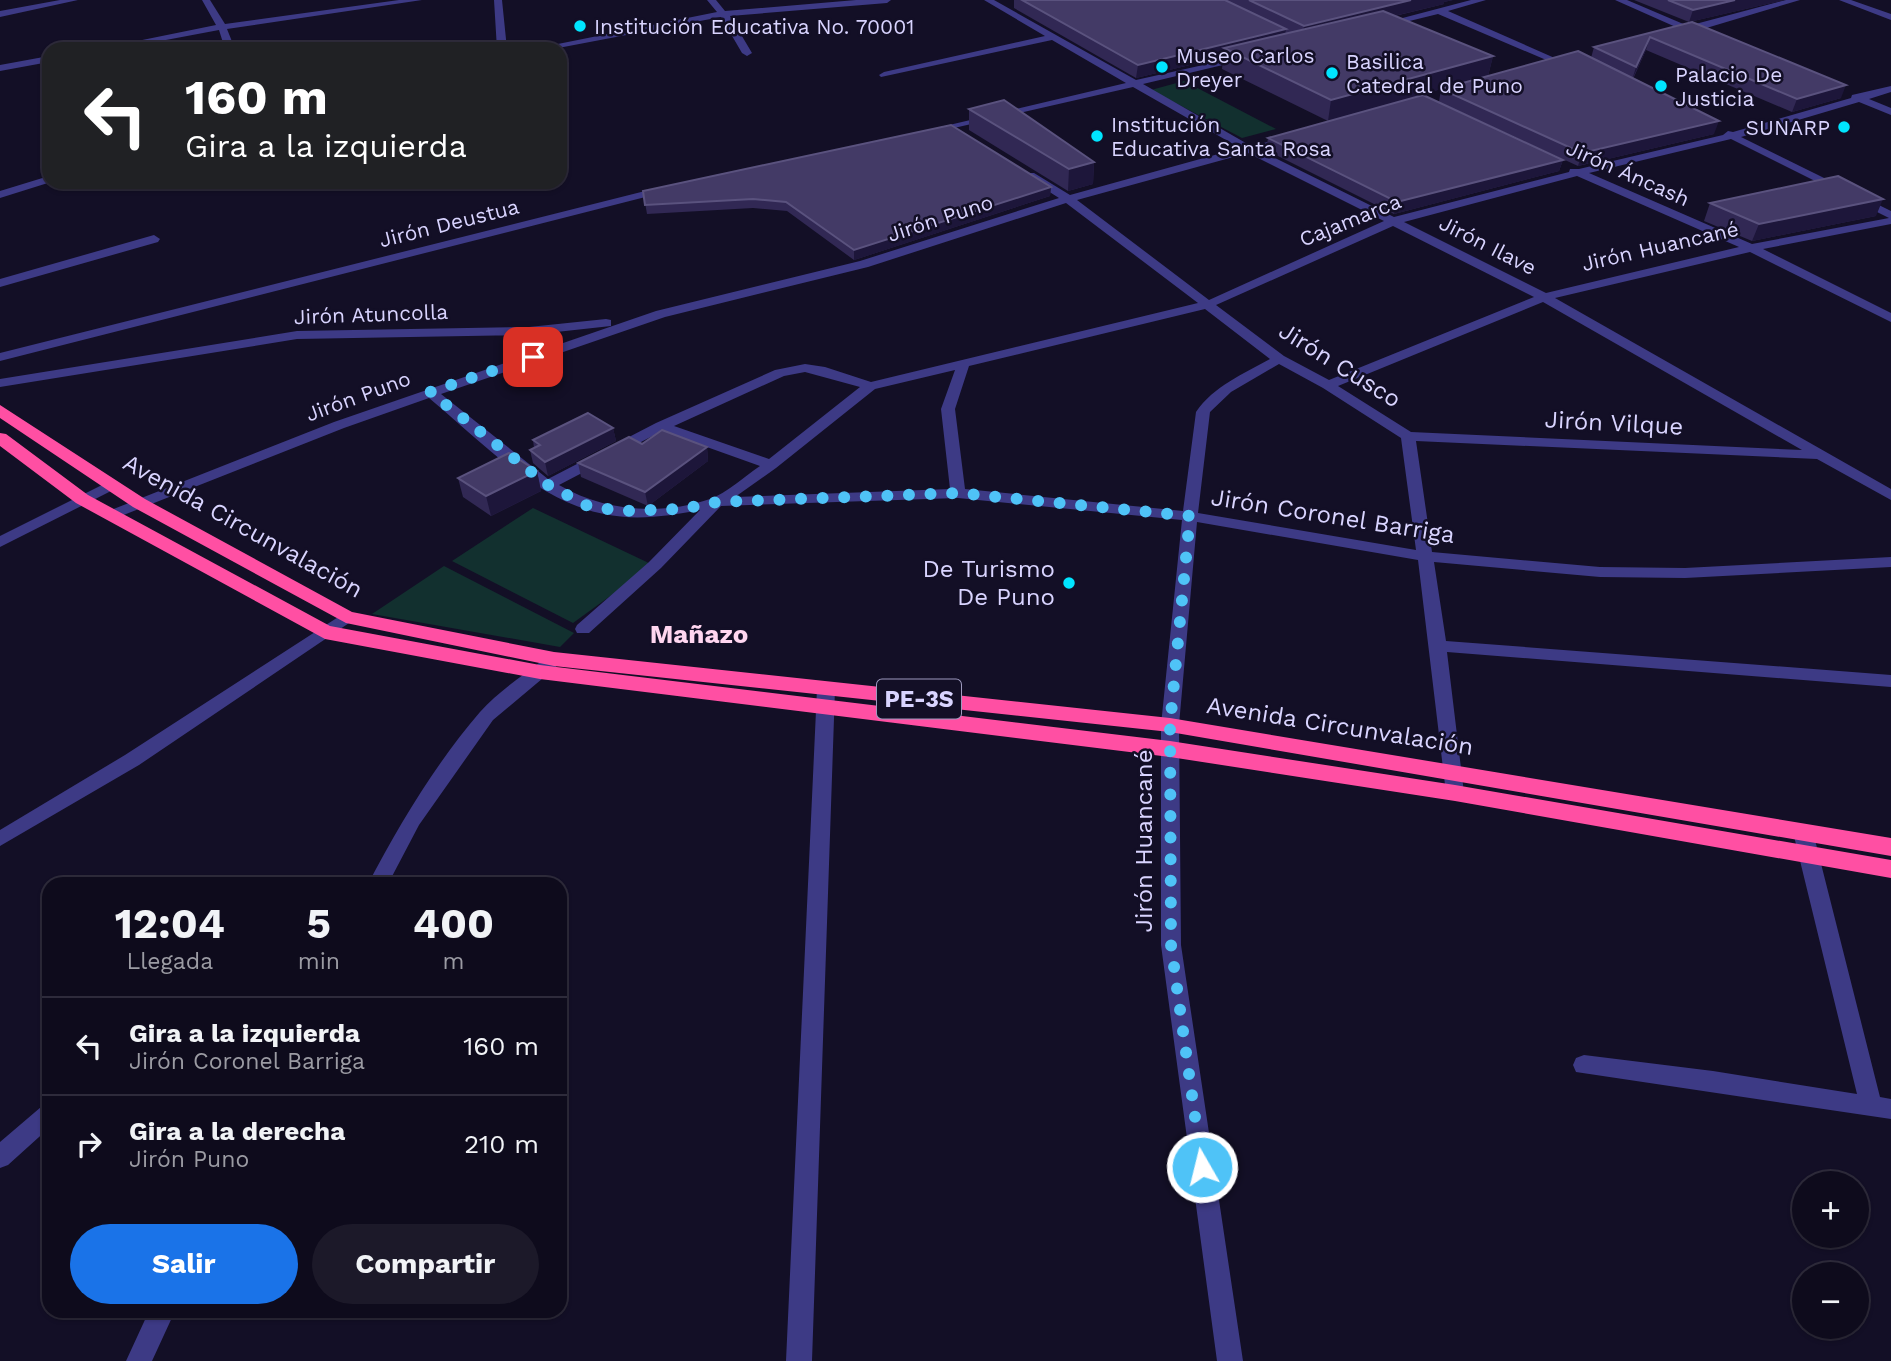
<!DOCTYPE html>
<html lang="es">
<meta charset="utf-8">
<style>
:root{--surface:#0e0b1c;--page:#1c1929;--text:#f1f3f6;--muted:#9b9ba3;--line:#2e2b3b;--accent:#1a73e8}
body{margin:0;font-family:"Work Sans",sans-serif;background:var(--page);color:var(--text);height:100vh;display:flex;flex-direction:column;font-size:26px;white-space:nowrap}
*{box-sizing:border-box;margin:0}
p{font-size:23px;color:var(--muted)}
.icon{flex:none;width:38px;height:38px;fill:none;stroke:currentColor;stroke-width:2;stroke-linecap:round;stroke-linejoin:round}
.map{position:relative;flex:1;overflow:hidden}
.panel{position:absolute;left:42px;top:877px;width:525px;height:441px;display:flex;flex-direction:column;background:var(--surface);border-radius:21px;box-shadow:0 2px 5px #0004,0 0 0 2px var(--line)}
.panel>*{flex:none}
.banner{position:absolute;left:42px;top:42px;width:525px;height:147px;border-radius:21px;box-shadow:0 2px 5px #0004,0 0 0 2px var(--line);background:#202124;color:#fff;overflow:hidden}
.controls{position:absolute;left:1792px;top:1171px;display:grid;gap:14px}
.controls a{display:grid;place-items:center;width:77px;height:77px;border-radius:50%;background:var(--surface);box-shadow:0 2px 5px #0004,0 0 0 2px var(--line);font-size:35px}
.pin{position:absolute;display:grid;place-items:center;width:60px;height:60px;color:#fff;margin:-30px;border-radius:14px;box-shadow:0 4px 10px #0006}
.me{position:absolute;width:77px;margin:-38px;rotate:352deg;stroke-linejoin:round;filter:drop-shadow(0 0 5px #0008)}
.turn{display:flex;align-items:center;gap:24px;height:147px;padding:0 28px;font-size:32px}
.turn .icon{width:91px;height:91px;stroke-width:2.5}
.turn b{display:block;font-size:49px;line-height:60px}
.eta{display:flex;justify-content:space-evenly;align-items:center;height:119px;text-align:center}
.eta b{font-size:42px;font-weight:700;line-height:49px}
.cta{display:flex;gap:14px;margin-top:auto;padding:14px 28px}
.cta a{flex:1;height:80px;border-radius:42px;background:var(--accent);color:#fff;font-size:28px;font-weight:700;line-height:80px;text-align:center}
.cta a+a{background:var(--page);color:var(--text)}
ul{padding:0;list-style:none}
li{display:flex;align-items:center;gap:21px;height:98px;padding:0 28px;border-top:2px solid var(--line)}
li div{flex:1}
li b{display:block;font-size:26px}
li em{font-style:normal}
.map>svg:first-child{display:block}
.green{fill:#12302f}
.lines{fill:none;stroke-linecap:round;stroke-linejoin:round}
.minor{fill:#3d3a85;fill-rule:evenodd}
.highway{fill:#ff4fa3;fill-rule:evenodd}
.wall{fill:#312854}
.shaded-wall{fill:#1d163a}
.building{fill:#433a66;stroke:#5a527e;stroke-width:2}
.route{stroke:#4fc3f7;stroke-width:12;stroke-dasharray:0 21.6}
.poi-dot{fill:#00e5ff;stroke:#130f26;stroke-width:2.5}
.labels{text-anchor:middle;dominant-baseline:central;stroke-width:5;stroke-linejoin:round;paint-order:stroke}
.far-poi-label{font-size:21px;fill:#d9d4ff;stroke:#130f26;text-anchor:start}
.far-street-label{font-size:21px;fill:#d9d4ff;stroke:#130f26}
.shield{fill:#130f26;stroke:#9e99be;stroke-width:2}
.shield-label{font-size:23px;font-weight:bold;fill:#d9d4ff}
.street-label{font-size:24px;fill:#d9d4ff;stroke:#130f26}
.poi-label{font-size:24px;fill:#d9d4ff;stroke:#130f26;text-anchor:end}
.neighbourhood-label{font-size:26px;font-weight:bold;fill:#ffd6f0;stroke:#130f26}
</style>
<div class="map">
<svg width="1891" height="1361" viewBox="0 0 1891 1361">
<rect width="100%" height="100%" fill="#130f26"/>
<path class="green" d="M1184,81l92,48 -34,9 -91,-48z
M533,508l120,57 -80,58 -121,-62z
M444,566l130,67 -14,14 -188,-33z"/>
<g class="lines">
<path class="minor" d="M60,0h18l-78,17v-6z
M202,0h8l15,24 174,-24h23l-195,29 8,20h-10l-6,-19 -101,19h-20l118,-24z
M494,0h8l5,49h-10z
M707,0h9l9,11 131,-11h35l-4,3 -157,13 22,37 -5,3 -5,-3 -21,-36 -168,32h-20l184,-37z
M984,0h10l142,80 112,-25v4l-105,25 108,62 43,-10v4l-35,10 135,67 175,-45 1,-3h9l144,-34 5,-4 5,1 118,-34 1,-3 39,-9v6l-22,7 22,9v7l-32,-13 -118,35 150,74v13l-128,25 128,64v9l-141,-70 -195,46 336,191v11l-74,-41 -401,-18 16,111 168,15 85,1 206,-11v10l-206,11 -85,-1 -166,-15 12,79 445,34v12l-444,-35 17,141 -2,5h-14l-2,-5 -28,-233 -221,-38 -18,203 2,220 62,416h-26l-56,-416v-220l21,-205 -224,-22 -237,8 -60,62 -72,65h-12l-2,-4 2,-4 72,-63 51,-52c-31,6 -64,11 -96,4 -68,-13 -123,-73 -175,-116l-85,30 -228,90h-10l-3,-3 3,-3 228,-90 322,-111 204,-50 199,-63 -33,-21v-4h8l36,22 170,-47 -107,-61 -205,47v-4l198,-47 -74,-43 -171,37 -2,-2 5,-3 161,-36zM1731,139l158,79 -137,26 -163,-71zM1248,153l136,68 -175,79 -132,-100zM1577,176l162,71 -193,46 -142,-71zM1066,203l132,100 -327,79 -46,-15 -20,-3 -30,6 -119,53 -108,56 -107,-85 224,-77 203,-50zM1393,226l141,71 -205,83 -45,-24 -68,-51zM1543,302l259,148 -391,-18 -73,-46zM1205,309l65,50c-27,15 -56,27 -74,53l-13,99 -218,-22 -10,-80 14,-43zM1279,364l44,24 78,50 15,112 -218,-37 12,-101 21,-20zM955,370l-14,39 9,80 -215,8 41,-29 99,-79zM805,372l55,15 -91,72 -95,-33 110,-50zM662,431l98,35c-15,10 -33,27 -50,33 -49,17 -107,12 -151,-14z
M1471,0h15l-38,11 118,52 -8,2 -120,-51 -57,14 -5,-3z
M1615,0h12l61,26 98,-26h14l-107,32 -15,2 -5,-3 5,-3z
M1839,0h12l40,14v6z
M49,56v6l-49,9v-6z
M49,176l2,6 -51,16v-7z
M665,186l6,3 -2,2 -669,170v-8z
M154,235l6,4 -2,3 -158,45v-8z
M606,319l5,1v6l-82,9 -232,4 -297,48v-8l297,-48 232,-4z
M112,480l8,5 -3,3 -117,59v-11z
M346,612l8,5 -2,4 -213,144 -139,81v-16l125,-75z
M549,658l9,6 -3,4 -62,52 -74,105 -31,59h-20c31,-59 68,-121 112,-172 18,-20 42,-36 63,-52z
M826,683l9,6 -23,672h-26l31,-672z
M1803,825l7,2 3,5 67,265 11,2v20l-315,-47 -3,-7 3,-7 8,-3 129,16 144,23 -64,-262 3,-5z
M49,1104v24l-41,37 -8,3v-26l41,-35z
M149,1311h26l-23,50h-26z"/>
<path class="highway" d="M0,405l145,94 207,113 202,40 616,66 721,120v18l-721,-124 -616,-66 -208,-43 -213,-116 -133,-89z
M0,433l6,1 82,61 242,131 210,39 630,76 285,44 436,75v18l-436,-77 -285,-44 -630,-78 -215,-40 -249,-136 -76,-57z"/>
</g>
<path class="wall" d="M1014,0h439l-9,2v2l-49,12 98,40 -5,20 103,-18 3,-11 98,-25 149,76 -49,14 -146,-62 -13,29 81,55 -136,32 -139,-64 2,-13 -113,32 -106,-52 1,-12 -87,21 -122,-70z
M1634,0h150l-95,22z
M969,109l125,53 -1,22 -25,7 -99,-61z
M1268,138l295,22 -4,11 -165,43 -128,-64z
M1051,187l-1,9 -196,64 -67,-49 -34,-3 -106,6 -4,-23z
M1710,203l166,13 -124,25 -48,-20z
M613,428l3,13 -68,35 -15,-13 -3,-13 4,-2 -1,-8z
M642,444l65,3 1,14 -60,45 -67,-29 -3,-14z
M537,471l4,20 -50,25 -28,-19 -5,-19z"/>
<path class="shaded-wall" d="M1411,0h42l-9,2v2l-142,34 2,-12z
M1735,0h49l-95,22 4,-12z
M1286,29l-2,13 -60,6 -1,9 -87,21 2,-13z
M1650,37l-4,13 -14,30 4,-13z
M1493,56l-5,20 -160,45 3,-21z
M1846,85l-5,13 -49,14 5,-13z
M1719,121l-5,13 -136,32 4,-13z
M1563,160l-4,11 -165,43 3,-12z
M1094,162l-1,22 -25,7 1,-22z
M1051,187l-1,9 -196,64v-10z
M1883,199l-7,17 -124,25 7,-17z
M613,428l3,13 -68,35 -3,-14z
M707,447l1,14 -60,45 -3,-14z
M537,471l4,20 -50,25 -5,-20z"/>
<path class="building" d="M1022,0h203l61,29 -148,36z
M1249,0h162l-107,26z
M1668,0h67l-42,10z
M1383,11l110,45 -162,44 -107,-52z
M1692,22l154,63 -49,14 -147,-62 -14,30 -42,-20z
M1578,51l141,70 -137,32 -141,-64z
M1423,95l140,65 -166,42 -129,-64z
M1004,100l90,62 -25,7 -100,-60z
M951,125l100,62 -197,63 -68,-48 -33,-3 -108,6 -2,-14z
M1838,176l45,23 -124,25 -49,-21z
M588,413l25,15 -68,34 -15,-12 10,-5 -7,-5z
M662,430l45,17 -62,45 -67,-29 51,-26 13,7z
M509,453l28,18 -51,25 -28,-18z"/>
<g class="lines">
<path class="route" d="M533,357l-103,35 118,93 40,21 32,5 62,-2 35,-7 241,-9 232,23 -20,209 1,220 31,222"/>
</g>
<g class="poi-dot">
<circle cx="580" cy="26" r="7"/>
<circle cx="1162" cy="67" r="7"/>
<circle cx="1332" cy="73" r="7"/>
<circle cx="1661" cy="86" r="7"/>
<circle cx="1844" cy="127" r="7"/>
<circle cx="1097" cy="136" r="7"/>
<circle cx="1069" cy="583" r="7"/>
</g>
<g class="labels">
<g class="far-poi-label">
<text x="594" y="26">Institución Educativa No. 70001</text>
<text x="1176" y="55">Museo Carlos<tspan x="1176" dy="24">Dreyer</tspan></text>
<text x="1346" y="61">Basilica<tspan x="1346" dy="24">Catedral de Puno</tspan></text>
<text x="1675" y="74">Palacio De<tspan x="1675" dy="24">Justicia</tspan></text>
<text x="1111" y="124">Institución<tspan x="1111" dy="24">Educativa Santa Rosa</tspan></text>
<text x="1830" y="127" text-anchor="end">SUNARP</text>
</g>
<g class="far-street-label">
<text transform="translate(1628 173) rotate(24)">Jirón Áncash</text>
<text transform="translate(940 218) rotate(-18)">Jirón Puno</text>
<text transform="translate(1350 220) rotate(-22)">Cajamarca</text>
<text transform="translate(449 223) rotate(-14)">Jirón Deustua</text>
<text transform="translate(1488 245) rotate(27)">Jirón Ilave</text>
<text transform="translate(1660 246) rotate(-13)">Jirón Huancané</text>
<text transform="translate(371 314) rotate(-2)">Jirón Atuncolla</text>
<text transform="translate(358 396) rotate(-20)">Jirón Puno</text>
</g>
<rect class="shield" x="877" y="679.5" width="84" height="39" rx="5"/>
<g class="shield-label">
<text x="919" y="699">PE-3S</text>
</g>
<g class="street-label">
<text transform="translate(1340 365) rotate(32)">Jirón Cusco</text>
<text transform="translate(1614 423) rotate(3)">Jirón Vilque</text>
<text transform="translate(1333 516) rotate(9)">Jirón Coronel Barriga</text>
<text transform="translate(243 526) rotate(29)">Avenida Circunvalación</text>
<text transform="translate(1340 726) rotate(9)">Avenida Circunvalación</text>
<text transform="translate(1144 841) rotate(-90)">Jirón Huancané</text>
</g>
<g class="poi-label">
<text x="1055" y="569">De Turismo<tspan x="1055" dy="28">De Puno</tspan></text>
</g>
<g class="neighbourhood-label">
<text x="699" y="634">Mañazo</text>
</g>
</g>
</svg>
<div class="controls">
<a>+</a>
<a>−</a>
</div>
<div class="pin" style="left:533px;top:357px;background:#d93025"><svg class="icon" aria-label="arrive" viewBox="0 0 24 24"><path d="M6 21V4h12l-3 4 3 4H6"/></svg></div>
<svg class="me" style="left:1202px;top:1167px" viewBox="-20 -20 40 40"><circle r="17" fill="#4fc3f7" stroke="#fff" stroke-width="3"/><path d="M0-11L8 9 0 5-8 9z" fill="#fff"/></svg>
<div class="banner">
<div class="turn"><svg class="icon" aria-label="left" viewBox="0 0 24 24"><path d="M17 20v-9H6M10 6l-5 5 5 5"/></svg><div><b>160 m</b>Gira a la izquierda</div></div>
</div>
<section class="panel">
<div class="eta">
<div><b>12:04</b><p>Llegada</p></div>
<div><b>5</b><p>min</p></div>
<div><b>400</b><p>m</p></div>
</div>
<ul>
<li><svg class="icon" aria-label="left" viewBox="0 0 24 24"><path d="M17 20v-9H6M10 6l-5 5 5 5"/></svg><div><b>Gira a la izquierda</b><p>Jirón Coronel Barriga</p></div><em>160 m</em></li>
<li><svg class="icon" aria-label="right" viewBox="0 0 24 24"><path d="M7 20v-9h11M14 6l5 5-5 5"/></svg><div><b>Gira a la derecha</b><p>Jirón Puno</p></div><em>210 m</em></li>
</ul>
<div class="cta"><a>Salir</a><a>Compartir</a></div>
</section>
</div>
